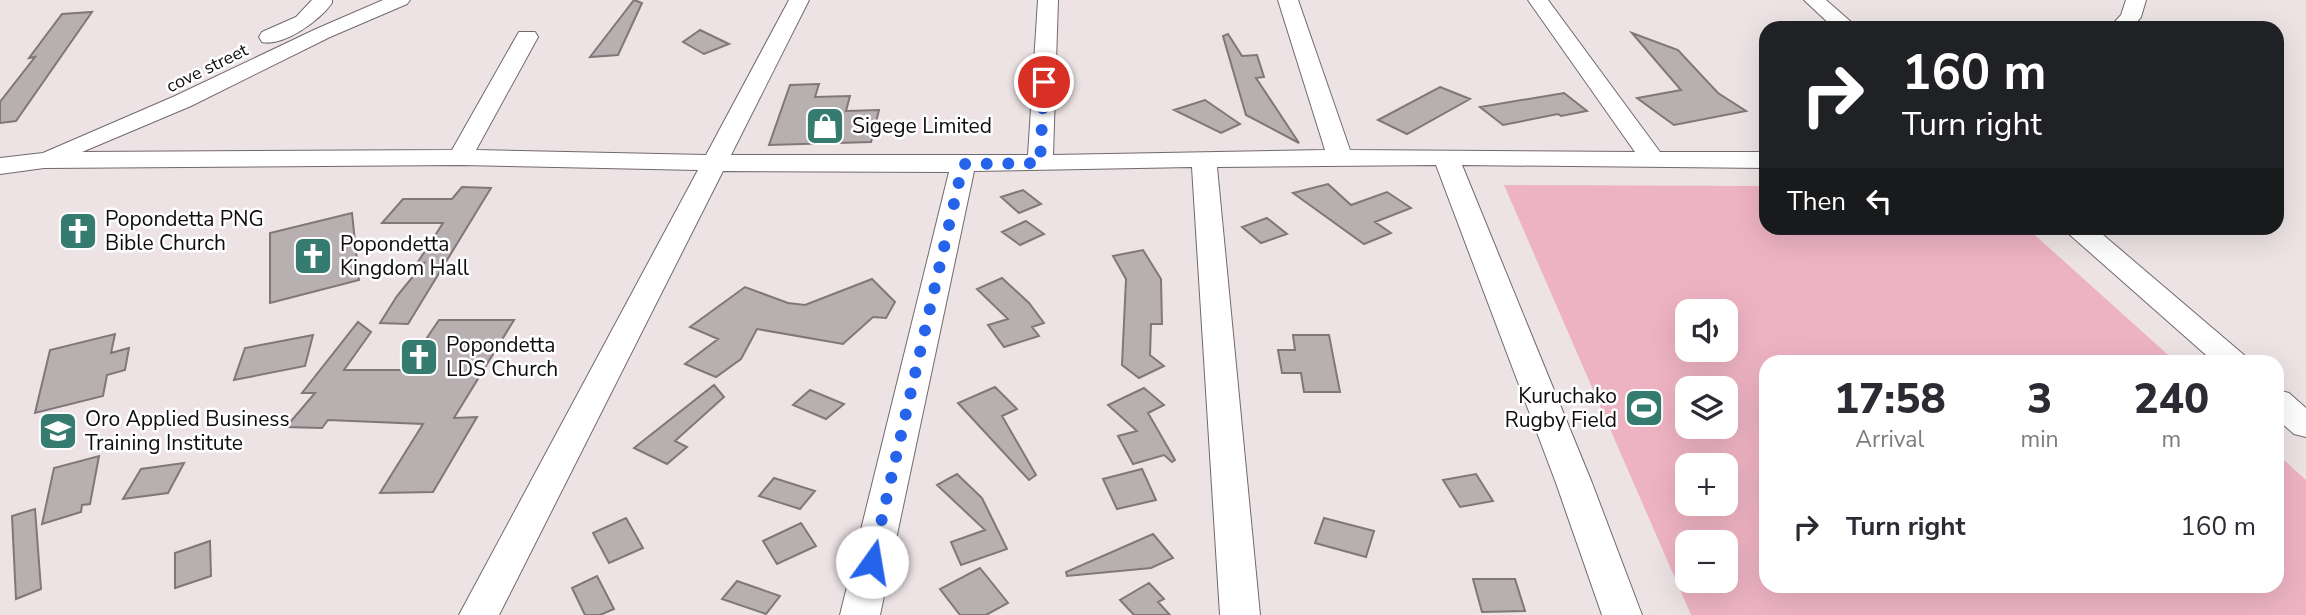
<!DOCTYPE html>
<meta charset="utf-8">
<style>
:root{--surface:#fff;--page:#f7f7f7;--text:#2b2b33;--muted:#7c7c81}
body{margin:0;font-family:"Nunito Sans",sans-serif;background:var(--page);color:var(--text);height:100vh;display:flex;flex-direction:column;font-size:26px;white-space:nowrap}
*{box-sizing:border-box;margin:0}
p{font-size:23px;color:var(--muted)}
.icon{flex:none;width:38px;height:38px;fill:none;stroke:currentColor;stroke-width:2;stroke-linecap:round;stroke-linejoin:round}
.map{position:relative;flex:1;overflow:hidden}
.details{position:absolute;left:1759px;top:355px;width:525px;height:238px;display:flex;flex-direction:column;background:var(--surface);border-radius:21px;box-shadow:0 7px 28px #0002}
.details>*{flex:none}
.guide{position:absolute;left:1759px;top:21px;width:525px;height:214px;border-radius:21px;box-shadow:0 7px 28px #0002;background:#202124;color:#fff;overflow:hidden}
.tools{position:absolute;left:1675px;top:299px;display:grid;gap:14px}
.tools a{display:grid;place-items:center;width:63px;height:63px;border-radius:14px;background:var(--surface);box-shadow:0 7px 28px #0002;font-size:35px}
.pin{position:absolute;display:grid;place-items:center;width:60px;height:60px;color:#fff;margin:-30px;border:4px solid #fff;border-radius:50%;box-shadow:0 2px 7px #0007}
.me{position:absolute;width:77px;margin:-38px;rotate:13deg;stroke-linejoin:round;filter:drop-shadow(0 0 5px #0008)}
.turn{display:flex;align-items:center;gap:24px;height:147px;padding:0 28px;font-size:32px}
.turn .icon{width:91px;height:91px;stroke-width:2.5}
.turn b{display:block;font-size:49px;line-height:60px}
.then{display:flex;align-items:center;height:66px;padding:0 28px;background:#0003;gap:14px;font-size:26px}
.eta{display:flex;justify-content:space-evenly;align-items:center;height:119px;text-align:center}
.eta b{font-size:42px;font-weight:800;line-height:49px}
ul{padding:0;list-style:none}
li{display:flex;align-items:center;gap:21px;height:105px;padding:0 28px}
li div{flex:1}
li b{display:block;font-size:26px}
li em{font-style:normal}
.map>svg:first-child{display:block}
.green{fill:#eeb3c3;fill-rule:evenodd}
.building{fill:#b8afb1;stroke:#807779;stroke-width:2}
.lines{fill:none;stroke-linecap:round;stroke-linejoin:round}
.minor-casing{stroke:#72696c;stroke-width:2}
.minor{fill:#fff;fill-rule:evenodd}
.route{stroke:#2563eb;stroke-width:12;stroke-dasharray:0 21.6}
.labels{text-anchor:middle;dominant-baseline:central;stroke-width:5;stroke-linejoin:round;paint-order:stroke}
.far-street-label{font-size:18px;fill:#0f0c0c;stroke:#fff}
.poi-label{font-size:21px;fill:#0f0c0c;stroke:#fff;text-anchor:start}
</style>
<div class="map">
<svg width="2306" height="615" viewBox="0 0 2306 615">
<rect width="100%" height="100%" fill="#ede3e5"/>
<path class="green" d="M1504,185l262,1v42h261l149,134h-410v224h511v-132l29,26v135h-615zM1687,312h39v38h-39zM1687,388h39v39h-39zM1687,466h39v38h-39zM1687,542h39v39h-39z"/>
<path class="building" d="M634,0l8,3 -24,52 -28,2z
M92,12l-76,109 -16,2v-21l35,-45 -6,1 33,-44z
M700,30l29,14 -25,10 -21,-12z
M1632,33l46,17 40,43 28,18 -72,14 -37,-27 44,-8z
M1228,34l14,22 15,-1 7,22 -8,1 43,65 -53,-28 -23,-79z
M819,84l-4,13 35,-1 -4,15 33,-1 -8,32 -102,3 21,-60z
M1440,87l30,12 -63,35 -29,-14z
M1564,93l23,18 -26,5 -3,-2 -55,11 -23,-18z
M1205,100l35,24 -19,9 -47,-23z
M1328,184l23,21 36,-13 24,16 -36,14 16,11 -27,11 -71,-51z
M462,187l29,1 -83,136 -28,-1 17,-27 27,-33 -8,2 27,-42h-61l21,-24h49z
M1023,190l18,14 -22,9 -18,-16z
M352,213l7,67 -89,23v-70z
M1267,218l20,16 -26,9 -19,-16z
M1026,221l18,13 -24,11 -18,-13z
M1143,250l18,29 1,45h-11l-1,31 14,11 -25,12 -17,-13 4,-86 -13,-23z
M1002,278l27,25 15,20 -12,4 7,9 -35,11 -16,-22 20,-6 -31,-30z
M872,279l23,23 -9,16 -13,-1 -30,27 -86,-15 -16,30 -25,18 -31,-13 33,-25 -28,-12 55,-40 43,16 17,2z
M439,320h75l-60,98 23,-1 -44,75 -53,1 43,-69 -95,-4 -6,8 -36,-1 29,-34h-13l56,-71 13,10 -27,38h61z
M115,334l-4,19 18,-5 -4,22 -18,5 -4,21 -68,17 15,-63z
M313,335l-8,31 -71,14 11,-32z
M1293,335h36l11,57h-36l-3,-19h-19l-4,-23h17z
M714,385l10,12 -49,44 12,6 -20,17 -33,-16z
M995,387l22,22 -15,7 34,59 -7,5 -71,-77z
M1144,388l20,17 -16,8 27,47 -3,2 -8,-7 -31,9 -15,-28 19,-5 -29,-26z
M810,390l34,14 -18,15 -33,-14z
M99,456l-9,48 -8,1 -1,7 -39,12 12,-56z
M184,463l-16,30 -45,6 18,-30z
M1142,469l14,31 -39,9 -14,-30z
M957,474l25,24 25,51 -46,16 -10,-23 34,-12 -48,-45z
M1476,474l17,27 -33,6 -17,-27z
M774,478l41,13 -15,18 -41,-13z
M35,509l6,80 -25,10 -4,-83z
M626,518l17,30 -34,15 -16,-30z
M1324,518l50,13 -8,26 -51,-14z
M801,523l15,23 -39,18 -14,-23z
M1153,534l20,24 -22,10 -84,8 -1,-4z
M210,541l1,35 -36,12v-35z
M980,568l28,35 -22,12h-26l-20,-26z
M597,576l17,33 -14,6h-15l-13,-27z
M1473,579h42l10,32 -43,1z
M737,581l43,15 -14,18 -44,-15z
M1149,583l15,16 -6,3 12,13h-36l-14,-15z"/>
<g class="lines">
<g class="minor-casing">
<path id="minor" d="M312,0h20v3c-12,17 -48,44 -70,39l-3,-5 3,-5 34,-15z
M383,0h27l-3,4 -77,33 -139,69 -109,46 370,-2 64,-113 3,-5h16l3,5 -62,113 230,5 83,-155h20l-78,155h297l10,-155h20l-5,155 272,-5 -47,-150h20l52,150 285,2 -107,-152h20l112,152h106v16l-304,-3 130,318 50,132h-40l-46,-132 -120,-318 -219,2 43,448h-40l-28,-448 -218,4 -94,444h-40l109,-443 -226,-1 -224,444h-40l239,-445 -238,-5 -416,3 -44,6v-16l43,-5 132,-57 141,-67z
M1804,0h22l32,28h-24z
M2126,0h20l-5,17 -9,11h-23l12,-13z
M2066,228h29l149,127 5,7h-35l-145,-128z
M2277,390l12,3 17,15v29l-12,-3 -17,-15z"/>
</g>
<use href="#minor" class="minor"/>
</g>
<g class="lines">
<path class="route" d="M872,562l91,-398 77,-1 4,-81"/>
</g>
<defs>
<g id="shop-square" transform="scale(2.0125)"><rect x="-9" y="-9" width="18" height="18" rx="4" fill="#367b6f" stroke="#fff"/><path d="M-5-2.5h2.3a2.7 3.5 0 0 1 5.4 0H5L5.5 6h-11ZM-1.5-2.5h3a1.5 2.3 0 0 0-3 0Z" fill="#fff"/></g>
<g id="church-square" transform="scale(2.0125)"><rect x="-9" y="-9" width="18" height="18" rx="4" fill="#367b6f" stroke="#fff"/><path d="M-1.2-6h2.4v3.5h3.3v2.4h-3.3V6h-2.4V-.1h-3.3v-2.4h3.3Z" fill="#fff"/></g>
<g id="stadium-square" transform="scale(2.0125)"><rect x="-9" y="-9" width="18" height="18" rx="4" fill="#367b6f" stroke="#fff"/><path d="M0-5a6.5 5 0 1 0 0 10a6.5 5 0 1 0 0-10ZM-3.5-1.8h7v3.6h-7Z" fill="#fff"/></g>
<g id="university-square" transform="scale(2.0125)"><rect x="-9" y="-9" width="18" height="18" rx="4" fill="#367b6f" stroke="#fff"/><path d="M0-5L7-2L0 1L-7-2ZM-4 1L0 2.5L4 1V4Q0 6-4 4Z" fill="#fff"/></g>
</defs>
<g fill-rule="evenodd">
<use href="#shop-square" x="825" y="126"/>
<use href="#church-square" x="78" y="231"/>
<use href="#church-square" x="313" y="256"/>
<use href="#church-square" x="419" y="357"/>
<use href="#stadium-square" x="1644" y="408"/>
<use href="#university-square" x="58" y="431"/>
</g>
<g class="labels">
<g class="far-street-label">
<text transform="translate(207 68) rotate(-26)">cove street</text>
</g>
<g class="poi-label">
<text x="852" y="126">Sigege Limited</text>
<text x="105" y="219">Popondetta PNG<tspan x="105" dy="24">Bible Church</tspan></text>
<text x="340" y="244">Popondetta<tspan x="340" dy="24">Kingdom Hall</tspan></text>
<text x="446" y="345">Popondetta<tspan x="446" dy="24">LDS Church</tspan></text>
<text x="1617" y="396" text-anchor="end">Kuruchako<tspan x="1617" dy="24">Rugby Field</tspan></text>
<text x="85" y="419">Oro Applied Business<tspan x="85" dy="24">Training Institute</tspan></text>
</g>
</g>
</svg>
<div class="tools">
<a><svg class="icon" aria-label="sound" viewBox="0 0 24 24"><path d="M4 9h4l5-4v14l-5-4H4zM17 9q2 3 0 6"/></svg></a>
<a><svg class="icon" aria-label="layers" viewBox="0 0 24 24"><path d="M12 4l9 5-9 5-9-5zM3 14l9 5 9-5"/></svg></a>
<a>+</a>
<a>−</a>
</div>
<div class="pin" style="left:1044px;top:82px;background:#d93025"><svg class="icon" aria-label="arrive" viewBox="0 0 24 24"><path d="M6 21V4h12l-3 4 3 4H6"/></svg></div>
<svg class="me" style="left:872px;top:562px" viewBox="-20 -20 40 40"><circle r="19" fill="#fff"/><path d="M0-13L10 11 0 6-10 11z" fill="#2563eb"/></svg>
<div class="guide">
<div class="turn"><svg class="icon" aria-label="right" viewBox="0 0 24 24"><path d="M7 20v-9h11M14 6l5 5-5 5"/></svg><div><b>160 m</b>Turn right</div></div>
<div class="then">Then<svg class="icon" aria-label="left" viewBox="0 0 24 24"><path d="M17 20v-9H6M10 6l-5 5 5 5"/></svg></div>
</div>
<section class="details">
<div class="eta">
<div><b>17:58</b><p>Arrival</p></div>
<div><b>3</b><p>min</p></div>
<div><b>240</b><p>m</p></div>
</div>
<ul>
<li><svg class="icon" aria-label="right" viewBox="0 0 24 24"><path d="M7 20v-9h11M14 6l5 5-5 5"/></svg><div><b>Turn right</b></div><em>160 m</em></li>
</ul>
</section>
</div>
